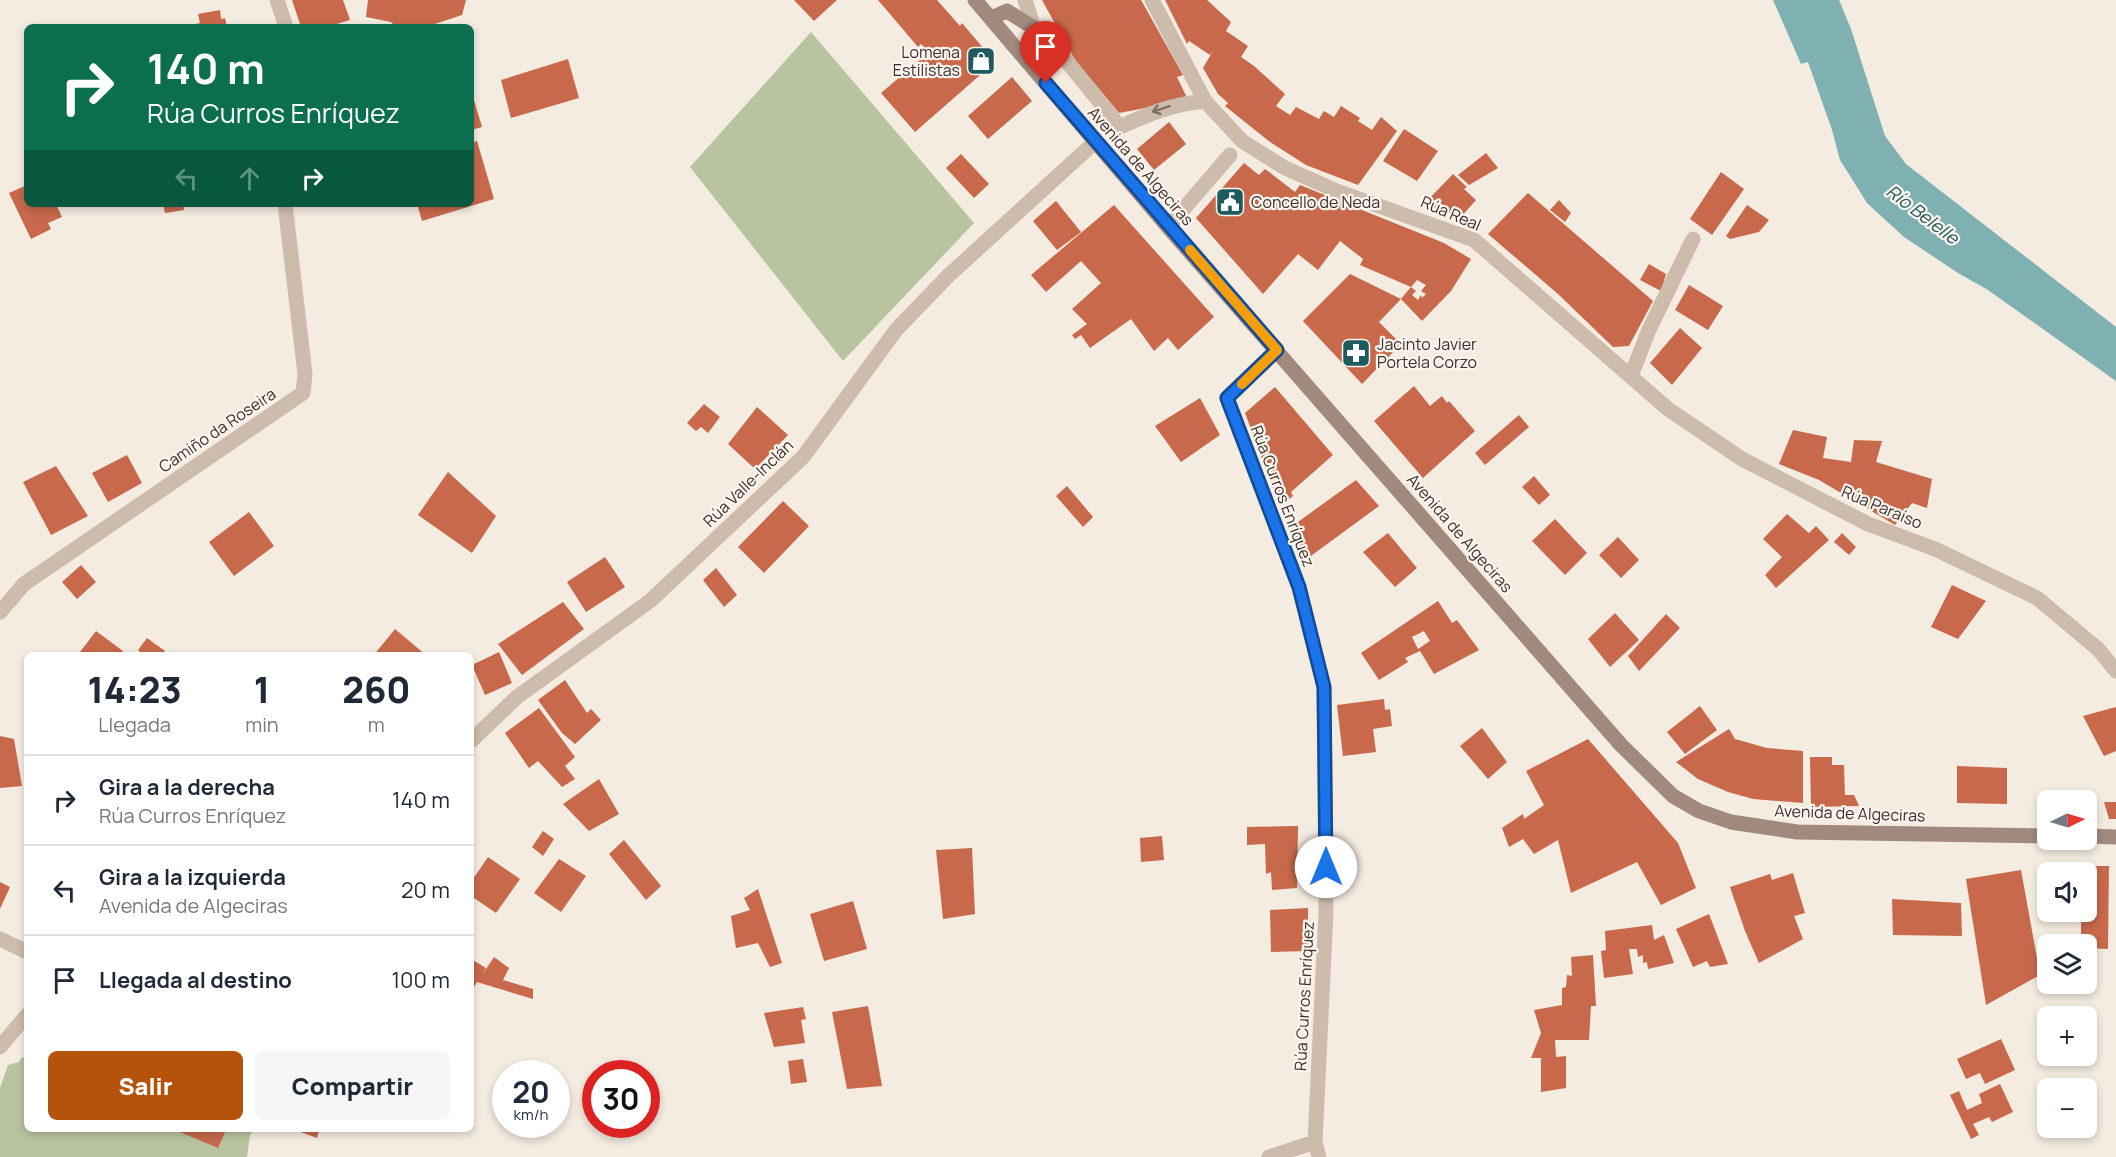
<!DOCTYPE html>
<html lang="es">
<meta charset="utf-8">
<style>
:root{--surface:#fff;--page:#f6f6f7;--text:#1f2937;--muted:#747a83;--line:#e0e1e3;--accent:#b45309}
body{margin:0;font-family:Manrope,sans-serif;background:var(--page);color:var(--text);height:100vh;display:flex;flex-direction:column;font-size:22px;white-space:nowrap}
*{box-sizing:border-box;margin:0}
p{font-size:20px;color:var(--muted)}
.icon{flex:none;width:33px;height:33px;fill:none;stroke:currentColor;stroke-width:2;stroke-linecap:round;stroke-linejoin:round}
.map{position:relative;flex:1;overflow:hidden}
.panel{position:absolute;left:24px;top:652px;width:450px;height:480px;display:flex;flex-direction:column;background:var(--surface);border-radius:9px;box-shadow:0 3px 9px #0003}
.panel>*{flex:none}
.guide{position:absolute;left:24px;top:24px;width:450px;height:183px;border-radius:9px;box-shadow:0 3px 9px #0003;background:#0b6e4f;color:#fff;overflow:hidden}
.needle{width:39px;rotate:85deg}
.fabs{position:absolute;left:2037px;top:790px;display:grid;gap:12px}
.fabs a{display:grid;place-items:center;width:60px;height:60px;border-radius:9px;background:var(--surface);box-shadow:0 3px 9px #0003;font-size:30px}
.speed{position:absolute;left:492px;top:1060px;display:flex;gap:12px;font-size:30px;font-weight:700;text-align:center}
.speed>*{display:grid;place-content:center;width:78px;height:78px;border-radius:50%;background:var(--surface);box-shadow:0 3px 9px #0003;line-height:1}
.speed small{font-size:15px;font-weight:400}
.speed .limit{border:9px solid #d22;background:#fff;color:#111}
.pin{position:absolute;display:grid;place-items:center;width:51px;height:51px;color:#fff;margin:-62px -26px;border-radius:50% 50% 50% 0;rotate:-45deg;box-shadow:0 0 6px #0007}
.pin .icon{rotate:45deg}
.me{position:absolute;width:66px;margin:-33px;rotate:0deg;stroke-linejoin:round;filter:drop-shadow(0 0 4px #0008)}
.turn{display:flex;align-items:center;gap:21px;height:126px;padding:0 24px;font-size:27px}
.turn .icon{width:78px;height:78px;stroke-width:2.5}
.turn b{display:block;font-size:42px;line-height:51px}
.lanes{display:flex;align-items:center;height:57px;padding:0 24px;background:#0003;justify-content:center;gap:30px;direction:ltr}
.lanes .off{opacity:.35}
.eta{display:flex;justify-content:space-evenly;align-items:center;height:102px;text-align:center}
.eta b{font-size:36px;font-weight:800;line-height:42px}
.primary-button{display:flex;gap:12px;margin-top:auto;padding:12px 24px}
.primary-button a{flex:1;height:69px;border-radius:9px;background:var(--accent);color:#fff;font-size:24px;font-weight:800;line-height:69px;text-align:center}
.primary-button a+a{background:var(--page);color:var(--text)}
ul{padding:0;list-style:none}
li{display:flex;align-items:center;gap:18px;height:90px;padding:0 24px;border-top:2px solid var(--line)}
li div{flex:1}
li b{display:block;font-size:22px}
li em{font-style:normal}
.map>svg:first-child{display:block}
.green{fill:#b8c4a0}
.water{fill:#7fb0b2}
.building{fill:#c8694b;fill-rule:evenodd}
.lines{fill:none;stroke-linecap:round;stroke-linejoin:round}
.street{stroke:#cdbbac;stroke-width:15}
.secondary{stroke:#a18a7d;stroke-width:15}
.oneway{stroke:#7d6f65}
.route-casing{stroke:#114b97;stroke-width:15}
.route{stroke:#1a73e8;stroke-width:10}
.slow{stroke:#f59e0b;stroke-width:10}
.labels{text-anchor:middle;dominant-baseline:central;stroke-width:4.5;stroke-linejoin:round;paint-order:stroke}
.poi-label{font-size:16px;fill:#3b302b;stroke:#fbf5ee;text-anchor:start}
.street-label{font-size:16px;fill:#3b302b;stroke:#fbf5ee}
.water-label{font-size:18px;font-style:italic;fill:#1f5a5e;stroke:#fbf5ee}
</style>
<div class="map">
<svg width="2116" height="1157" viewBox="0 0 2116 1157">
<rect width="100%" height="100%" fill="#f4ebe1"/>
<path class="green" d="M811,32l163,191 -131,138 -153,-194z
M22,1057l5,2v71h227l-4,5 -3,22h-247v-69l8,-23 11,-3z"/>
<path class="water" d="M1773,0h66l12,29 34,107 21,28 210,163v54l-128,-91 -30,-17 -54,-36 -37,-34 -27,-43 -8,-30 -24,-68 -7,2z"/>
<path class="building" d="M292,0h51l7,20 -23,7h-26z
M368,0h98l-4,15 -36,12h-30l-5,-5 -25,-5z
M794,0h43l-23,21z
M878,0h59l23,26 2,-3 33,39 -80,70 -34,-39 48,-41 -8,-8 -3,3z
M1042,0h99l42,75 -6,2 11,23 -69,13 -44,-53z
M1165,0h42l24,22 -5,9 22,15 -7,11 13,9 31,28 -9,12 14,9 6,-8 23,12 5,-8 10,6 7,-11 19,12 -2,3 14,9 9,-13 16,14 -39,54 -52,-20 -36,-23 -45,-36 3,-3 -10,-9 -15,-26 11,-19 -4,6 -21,-14 -2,3z
M220,10l1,9 4,-1 2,9h-43l16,-4 -2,-9z
M568,59l11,39 -68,20 -10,-38z
M1012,77l20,24 -44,38 -20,-23z
M471,90l11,37 -11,3z
M1169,122l17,22 -32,26 -17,-21z
M1404,129l34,22 -21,30 -34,-20z
M477,141l17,58 -72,22 -5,-17h54v-61z
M1486,153l12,15 -29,17 -11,-10z
M961,154l28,30 -15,14 -28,-30z
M1244,163l15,12 6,-6 30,23 5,-7 144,58 27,16 -20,32 -29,30 -21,-22 10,-12 5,4 -4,4 6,5 3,-5 1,3 4,-4 -5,-3 5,-6 -9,-5 -6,7 -51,-22 3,-6 -23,-18 -22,29 -20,-16 -35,40 -67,-76z
M1721,172l23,17 -32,46 -22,-16z
M1453,174l14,13 -3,2 12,11 -15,17 -37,-13z
M27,185v19h29l6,13 -14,6 3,6 -20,10 -22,-46z
M1528,193l125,108 -24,45 -16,1 -55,-53 -70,-60z
M1559,200l12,13 -6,9 -15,-12z
M1056,201l25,31 -24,18 -24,-29z
M163,204h20l1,6 -19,3z
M1114,205l100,112 -36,33 -10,-12 -14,13 -23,-32 -41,29 -9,-13 -6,4 -3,-4 15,-11 -15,-15 29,-26 -20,-22 -35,31 -15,-17z
M1747,205l22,15 -10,12 -29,7 -4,-3z
M1649,264l17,10 -5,17 -21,-11z
M1350,274l51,25 -22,23 22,22 -39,40 -59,-63z
M1689,285l34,21 -15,24 -33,-20z
M1680,328l22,20 -30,37 -22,-22z
M1414,386l16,20 12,-10 5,7 2,-2 26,30 -52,47 -49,-57z
M1275,387l58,68 -42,37 2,4 -8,6 -2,-4 -5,3 -33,-88z
M1200,398l20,37 -39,27 -26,-36z
M704,404l16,13 -12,16 -7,-6 -5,4 -9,-8z
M757,407l31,28 -33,34 -27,-25z
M1519,415l10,12 -44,38 -10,-12z
M1793,430l34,7 -4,21 28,4 3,-22 28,1 -6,21 56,17 -5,29 -15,-5 -17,22 -76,-45 -40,-16z
M127,455l15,28 -34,19 -16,-29z
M56,466l32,50 -37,19 -28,-53z
M448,472l48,44 -24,37 -54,-38z
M1534,476l16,19 -11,10 -17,-18z
M1356,480l23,26 -75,55 -13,-34z
M1067,486l26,31 -10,10 -27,-31z
M783,501l26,25 -45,47 -26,-26z
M249,512l25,34 -40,30 -25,-34z
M1787,514l22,19 7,-7 13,14 -53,48 -11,-13 17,-18 -19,-18z
M1555,519l32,34 -22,22 -33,-34z
M1388,533l29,35 -22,19 -32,-35z
M1842,533l14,14 -7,8 -15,-13z
M1618,537l21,23 -18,18 -22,-23z
M605,557l20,30 -39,25 -19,-30z
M81,565l15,17 -19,17 -15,-17z
M716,568l21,27 -13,12 -21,-27z
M1952,585l34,16 -28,38 -27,-12z
M1438,601l14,22 5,-3 22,30 -45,24 -14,-23 -15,7 3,4 -29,18 -18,-27zM1424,631l6,10 -12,8 -6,-12z
M563,602l21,27 -62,46 -24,-31z
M1615,613l24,27 -29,27 -22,-28z
M1666,614l14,14 -41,43 -11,-15z
M395,629l32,27h-54z
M96,631l27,20 -3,5h-43z
M147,638l18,13 -4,5h-17l-6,-6z
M499,652l13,31 -27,12 -13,-30z
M565,680l22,33 4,-4 10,11 -26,24 -13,-11 -24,-33z
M1384,699l1,11 5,-1 2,17 -19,3 3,23 -33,4 -6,-51z
M1700,706l17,24 -32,24 -18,-22z
M2116,707v44l-12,5 -21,-40z
M539,708l36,49 -10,9 10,13 -13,8 -24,-26 -9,7 -24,-35z
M1482,728l25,34 -19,17 -28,-33z
M1729,729l6,10 32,9 36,3v52l-50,-4 -25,-7 -30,-13 -22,-17z
M0,736l14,3 8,47 -22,2z
M1588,739l90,104 18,45 -35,17 -24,-43 -66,31 -13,-53 -24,14 -11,-15 -14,8 -7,-19 21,-14 1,5 20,-14 -18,-34z
M1810,757h22v8h12l1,30h9l5,11 -48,1z
M1957,766l50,2v36l-50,-1z
M599,779l20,35 -30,17 -26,-27z
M2104,802h12v17h-7z
M1298,826l-1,62 -25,2 -1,-18 -5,2 -1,-30 -18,1v-18z
M543,831l11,8 -11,17 -11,-9z
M1162,836l2,24 -23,2 -1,-24z
M624,840l37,46 -15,14 -37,-46z
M972,848l3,66 -32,5 -7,-69z
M488,857l32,22 -24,34 -25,-17v-14z
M559,859l27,17 -25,36 -27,-19z
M2082,866h27l-1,83 -22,-1v-3h-5v-33h5v-39h-4z
M2021,870l19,105 -54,30 -20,-126z
M1793,873l12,40 -11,3 9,23 -44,24 -14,-32 -15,-44 40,-13 2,6z
M0,882l10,5 -10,22z
M758,889l24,74 -12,4 -12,-24 -22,5 -5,-32 19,-6 -6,-12z
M1892,899l69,4 1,33 -69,-1z
M853,901l14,48 -43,12 -14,-47z
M1308,908v43l-37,1 -1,-42z
M1709,914l19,50 -18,3 -3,-6 -14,6 -17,-38z
M1652,925l2,15 10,-5 10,28 -26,6 -1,-7 -4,1v-8l-5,2 -1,-8h-8l4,25 -29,4 -3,-27 5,-1 -1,-19z
M1593,955l3,51h-5l-2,34h-34l1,17 10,-1v32l-25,4v-34h-10l10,-25 -7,-23 28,-5v-17l4,-1 1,-12 5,1 -1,-19z
M494,957l15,11 -6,12 30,9v10l-56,-17 -6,10v-33l15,9 -4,7z
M868,1006l14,80 -35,3 -15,-77z
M803,1007l3,12 -5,1 4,23 -31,4 -10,-34z
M2001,1039l14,31 -30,14 -5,-11 -14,6 -9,-20z
M803,1059l4,23 -16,2 -3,-23z
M2000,1084l13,28 -21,10 -3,-5 -16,7 6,11 -8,4 -21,-44 9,-4 8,19 15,-7 -3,-9z
M175,1130h51l-8,18z
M295,1130h24l-2,8z"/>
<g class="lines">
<path class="street" d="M277,0l9,27
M1025,0l9,28 18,15 68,84c28,-13 53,-23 85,-26
M1152,0l53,101 37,40 43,27 52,23 137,49 194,169 74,50 126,65 67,25 102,49 61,51 18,22
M1168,227l62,-72
M1277,350l-50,48 72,189 25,100 2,225 -11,230 4,15
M1631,376l17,-44 45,-93
M0,612l24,-28 279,-191 2,-19 -20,-170
M471,741l46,-44 133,-96 153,-144 93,-127 52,-54 147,-134
M0,939l27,13
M0,1047l27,-32
M1269,1157l46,-15"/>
<path class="secondary" d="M975,0l193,227 453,518 52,51 26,15 32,11 66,10 251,4
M991,18l16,-7 27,17 5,22 -6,18
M2086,836l30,1"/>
</g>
<defs><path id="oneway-shaft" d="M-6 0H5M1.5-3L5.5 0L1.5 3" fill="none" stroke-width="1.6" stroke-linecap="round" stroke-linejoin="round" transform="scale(1.5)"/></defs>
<use class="oneway" href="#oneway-shaft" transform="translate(1161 109) rotate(162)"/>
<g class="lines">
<g class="route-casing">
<path id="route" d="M1046,83l231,267 -50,48 72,189 25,100 2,180"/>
</g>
<use href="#route" class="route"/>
<path class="slow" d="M1190,250l87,100 -35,34"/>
</g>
<defs>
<g id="shop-square" transform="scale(1.5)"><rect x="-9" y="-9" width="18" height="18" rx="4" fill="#1f5a5e" stroke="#fbf5ee"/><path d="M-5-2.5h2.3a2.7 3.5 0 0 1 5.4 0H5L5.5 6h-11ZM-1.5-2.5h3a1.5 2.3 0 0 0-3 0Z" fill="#fff"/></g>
<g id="civic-square" transform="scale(1.5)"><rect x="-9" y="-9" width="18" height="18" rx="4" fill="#1f5a5e" stroke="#fbf5ee"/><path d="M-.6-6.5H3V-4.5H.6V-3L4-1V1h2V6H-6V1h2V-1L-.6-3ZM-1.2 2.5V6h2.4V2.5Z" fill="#fff"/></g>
<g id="pharmacy-square" transform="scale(1.5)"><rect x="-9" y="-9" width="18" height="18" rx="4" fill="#1f5a5e" stroke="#fbf5ee"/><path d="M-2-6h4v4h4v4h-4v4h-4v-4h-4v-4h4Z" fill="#fff"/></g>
</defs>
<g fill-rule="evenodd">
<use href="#shop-square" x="981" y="61"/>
<use href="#civic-square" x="1230" y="202"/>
<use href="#pharmacy-square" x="1356" y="353"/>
</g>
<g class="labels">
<g class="poi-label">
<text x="960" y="52" text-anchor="end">Lomena<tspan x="960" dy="18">Estilistas</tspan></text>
<text x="1251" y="202">Concello de Neda</text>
<text x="1377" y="344">Jacinto Javier<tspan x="1377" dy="18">Portela Corzo</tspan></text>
</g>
<g class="street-label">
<text transform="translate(1141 166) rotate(49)">Avenida de Algeciras</text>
<text transform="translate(1451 213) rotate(23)">Rúa Real</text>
<text transform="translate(217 430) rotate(-34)">Camiño da Roseira</text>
<text transform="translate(748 483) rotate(-44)">Rúa Valle-Inclán</text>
<text transform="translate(1283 496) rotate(69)">Rúa Curros Enríquez</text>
<text transform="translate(1882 507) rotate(23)">Rúa Paraíso</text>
<text transform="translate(1460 533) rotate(49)">Avenida de Algeciras</text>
<text transform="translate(1850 813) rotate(2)">Avenida de Algeciras</text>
<text transform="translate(1304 996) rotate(-87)">Rúa Curros Enríquez</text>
</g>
<g class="water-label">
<text transform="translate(1923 214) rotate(37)">Río Belelle</text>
</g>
</g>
</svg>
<div class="fabs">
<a><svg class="needle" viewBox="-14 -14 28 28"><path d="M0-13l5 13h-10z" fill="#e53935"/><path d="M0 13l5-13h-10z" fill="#747a83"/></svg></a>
<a><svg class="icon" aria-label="sound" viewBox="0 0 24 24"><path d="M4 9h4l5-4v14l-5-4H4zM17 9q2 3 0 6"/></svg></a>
<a><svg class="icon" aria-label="layers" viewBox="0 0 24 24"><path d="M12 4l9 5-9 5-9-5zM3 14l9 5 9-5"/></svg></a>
<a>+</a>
<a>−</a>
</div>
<div class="speed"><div>20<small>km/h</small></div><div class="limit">30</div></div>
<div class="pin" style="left:1046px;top:83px;background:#d93025"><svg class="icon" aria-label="arrive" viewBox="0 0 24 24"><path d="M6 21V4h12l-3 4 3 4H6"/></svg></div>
<svg class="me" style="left:1326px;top:867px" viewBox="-20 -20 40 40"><circle r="19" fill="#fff"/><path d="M0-13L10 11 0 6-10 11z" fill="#1a73e8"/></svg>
<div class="guide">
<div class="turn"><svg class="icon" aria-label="right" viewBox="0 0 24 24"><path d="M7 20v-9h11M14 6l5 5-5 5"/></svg><div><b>140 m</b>Rúa Curros Enríquez</div></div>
<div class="lanes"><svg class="icon off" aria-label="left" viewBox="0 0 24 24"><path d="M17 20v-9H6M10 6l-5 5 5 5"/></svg><svg class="icon off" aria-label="ahead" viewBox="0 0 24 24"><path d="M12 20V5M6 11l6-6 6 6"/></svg><svg class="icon" aria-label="right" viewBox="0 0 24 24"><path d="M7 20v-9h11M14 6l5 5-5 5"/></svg></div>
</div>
<section class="panel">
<div class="eta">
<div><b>14:23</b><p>Llegada</p></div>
<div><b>1</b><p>min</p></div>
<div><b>260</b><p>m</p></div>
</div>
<ul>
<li><svg class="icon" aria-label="right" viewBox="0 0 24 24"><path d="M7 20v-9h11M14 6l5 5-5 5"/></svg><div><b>Gira a la derecha</b><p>Rúa Curros Enríquez</p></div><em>140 m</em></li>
<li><svg class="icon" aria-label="left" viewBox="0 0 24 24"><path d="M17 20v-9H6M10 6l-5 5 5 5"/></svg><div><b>Gira a la izquierda</b><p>Avenida de Algeciras</p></div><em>20 m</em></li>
<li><svg class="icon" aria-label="arrive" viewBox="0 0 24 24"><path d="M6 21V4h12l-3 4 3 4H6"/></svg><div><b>Llegada al destino</b></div><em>100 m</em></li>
</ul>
<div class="primary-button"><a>Salir</a><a>Compartir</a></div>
</section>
</div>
